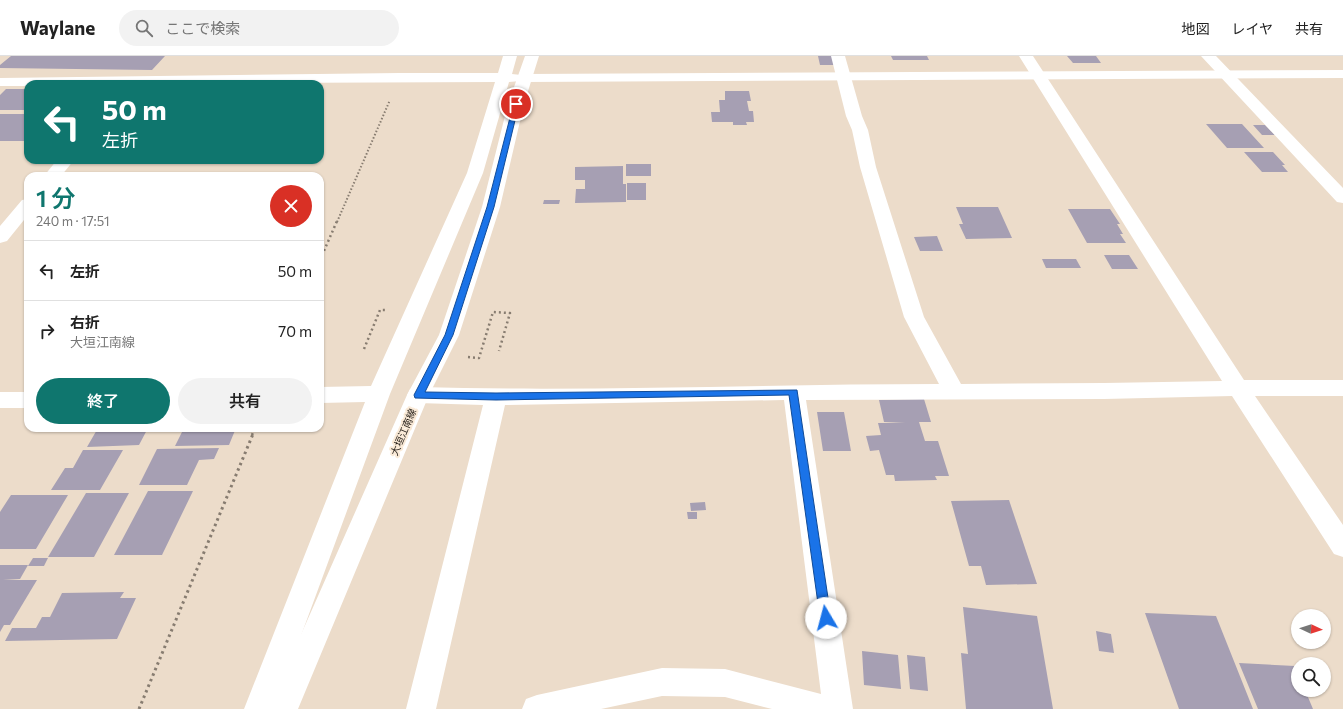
<!DOCTYPE html>
<html lang="ja">
<meta charset="utf-8">
<style>
:root{--surface:#fff;--page:#f2f2f2;--text:#222;--muted:#767676;--line:#e0e0e0;--accent:#0f766e}
body{margin:0;font-family:Commissioner,"Noto Sans JP",sans-serif;background:var(--page);color:var(--text);height:100vh;display:flex;flex-direction:column;font-size:15px;white-space:nowrap}
*{box-sizing:border-box;margin:0}
p{font-size:13px;color:var(--muted)}
.icon{flex:none;width:22px;height:22px;fill:none;stroke:currentColor;stroke-width:2;stroke-linecap:round;stroke-linejoin:round}
.map{position:relative;flex:1;overflow:hidden}
.details{position:absolute;left:24px;top:116px;width:300px;height:260px;display:flex;flex-direction:column;background:var(--surface);border-radius:12px;box-shadow:0 1px 3px #0004}
.details>*{flex:none}
.top-card{position:absolute;left:24px;top:24px;width:300px;height:84px;border-radius:12px;box-shadow:0 1px 3px #0004;background:#0f766e;color:#fff;overflow:hidden}
.needle{width:26px;rotate:94deg}
.tools{position:absolute;left:1291px;top:553px;display:grid;gap:8px}
.tools a{display:grid;place-items:center;width:40px;height:40px;border-radius:50%;background:var(--surface);box-shadow:0 1px 3px #0004;font-size:20px}
.pin{position:absolute;display:grid;place-items:center;width:34px;height:34px;color:#fff;margin:-17px;border:2px solid #fff;border-radius:50%;box-shadow:0 1px 4px #0007}
.me{position:absolute;width:44px;margin:-22px;rotate:352deg;stroke-linejoin:round;filter:drop-shadow(0 0 3px #0008)}
.turn{display:flex;align-items:center;gap:14px;height:84px;padding:0 12px;font-size:18px}
.turn .icon{width:52px;height:52px;stroke-width:2.5}
.turn b{display:block;font-size:28px;line-height:34px}
.round{display:grid;place-items:center;flex:none;width:42px;height:42px;border-radius:21px;background:var(--page)}
.headline{display:flex;align-items:center;justify-content:space-between;height:68px;padding:0 12px}
h1{font-size:24px;font-weight:600;line-height:30px;color:var(--accent)}
.action{display:flex;gap:8px;margin-top:auto;padding:8px 12px}
.action a{flex:1;height:46px;border-radius:24px;background:var(--accent);color:#fff;font-size:16px;font-weight:600;line-height:46px;text-align:center}
.action a+a{background:var(--page);color:var(--text)}
ul{padding:0;list-style:none}
li{display:flex;align-items:center;gap:12px;height:60px;padding:0 12px;border-top:1px solid var(--line)}
li div{flex:1}
li b{display:block;font-size:15px}
li em{font-style:normal}
header{display:flex;align-items:center;gap:24px;box-sizing:border-box;height:56px;padding:0 20px;background:var(--surface);border-bottom:1px solid var(--line)}
header strong{font-size:19px}
nav{display:flex;gap:22px;margin-inline-start:auto;font-size:14px}
.search{width:280px;height:36px;background:var(--page);display:flex;align-items:center;gap:10px;box-sizing:border-box;padding:0 14px;border-radius:22px;color:var(--muted);font-size:15px}
.map>svg:first-child{display:block}
.building{fill:#a69fb3}
.lines{fill:none;stroke-linecap:round;stroke-linejoin:round}
.path-far2{stroke:#877c70;stroke-width:2;stroke-dasharray:1.5 2;stroke-linecap:butt}
.path-far1{stroke:#877c70;stroke-width:2.5;stroke-dasharray:2 3;stroke-linecap:butt}
.path{stroke:#877c70;stroke-width:3;stroke-dasharray:2.5 3.5;stroke-linecap:butt}
.minor{fill:#fff;fill-rule:evenodd}
.tertiary{fill:#fff;fill-rule:evenodd}
.secondary{fill:#fff;fill-rule:evenodd}
.route{fill:#1a73e8;stroke:#114b97}
.labels{text-anchor:middle;dominant-baseline:central;stroke-width:4;stroke-linejoin:round;paint-order:stroke}
.street-label{font-size:10px;fill:#251f19;stroke:#faead7}
</style>
<header>
<strong>Waylane</strong>
<div class="search"><svg class="icon" aria-label="search" viewBox="0 0 24 24"><circle cx="10" cy="10" r="6"/><path d="M15 15l6 6"/></svg>ここで検索</div>
<nav><a>地図</a><a>レイヤ</a><a>共有</a></nav>
</header>
<div class="map">
<svg width="1343" height="653" viewBox="0 0 1343 653">
<rect width="100%" height="100%" fill="#ecdcca"/>
<path class="building" d="M11,0h154l-13,14 -152,-2v-3z
M818,0h18l2,6 -5,3h-13z
M891,0h36l2,4h-36z
M1067,0h29l5,7h-28z
M6,33h22v21h-28v-15z
M725,35h24l2,10h-4l2,10h4l1,11h-8l1,3h-14v-3h-21l-1,-10h9l-1,-12h6z
M0,58h28v27h-28z
M1206,68h36l22,24h-37z
M1253,69h12l10,10h-13z
M1244,96h29l12,13h-3l6,7h-26z
M626,108h25v12h-25z
M623,110v18h3v18l-51,1 1,-14h9v-9h-10v-13z
M627,127h19v17h-19z
M544,144h16l-1,4h-16z
M956,151h42l14,31 -46,1 -7,-15h4z
M1068,153h42l10,15h-3l6,10h-3l6,9h-39z
M937,180l6,15h-23l-6,-14z
M1104,199h25l9,14h-26z
M1042,203h34l5,9h-35z
M924,343l7,23h-12l6,19h13l11,35h-14l2,4 -42,1 -1,-6h-8l-7,-25 -9,1 -4,-15 15,-1 -3,-12h27l-21,-1 -5,-22z
M817,356h27l7,39h-28z
M98,372h50l-9,17 -52,2z
M184,372h52l-7,17 -54,1z
M219,392l-5,11 -15,1 -12,25h-48l18,-36z
M83,394h40l-23,40h-49l14,-22h8z
M148,435h45l-31,64h-48z
M86,437h43l-35,64h-46z
M11,439h57l-32,54h-36v-37z
M1009,444l28,84 -51,1 -5,-19h-12l-18,-65z
M705,446l1,8 -15,1 -1,-8z
M687,456h10v7h-9z
M33,502h15l-4,8h-16z
M0,509h28l-8,14 -17,1h34l-27,45h-6l-4,7z
M124,536l-4,6h16l-19,41 -112,2 7,-13h24l6,-11h8l12,-24z
M963,551l74,9 16,93h-87l-5,-56 7,1z
M1145,557l71,3 37,93h-74z
M1096,575l15,3 3,19 -15,-2z
M862,595l36,4 3,34 -37,-4z
M907,599l18,2 3,34 -18,-2z
M1239,607l56,3 3,8v16h7l8,19h-55z"/>
<g class="lines">
<path class="path-far2" d="M337,166l53,-122"/>
<path class="path-far1" d="M320,204l17,-39
M364,293l16,-39h5
M468,301l11,1 14,-46 17,1 -11,38
M252,379l3,-7"/>
<path class="path" d="M139,653l114,-275"/>
<path class="minor" d="M503,0h14l-5,18 9,1 2,3 -2,3 -12,1 -26,91 -93,221 -116,315h-30l121,-307 -45,1v-16l51,-1 96,-213 28,-91 -467,2v2h-28v-8l400,-5h98z
M831,0h14l17,60 6,14 8,37 48,150 37,67 143,-1 118,-2 -203,-325h14l211,324h99v16h-88l88,129v32l-9,-3 -102,-158 -128,3 -298,1 47,309h-81l-47,-12 -63,-1 -61,13h-79l4,-10 11,-4 125,-27 63,1 96,25 -37,-294 -279,5 -69,304h-30l77,-304 -65,-2 -8,-2 -3,-6 3,-6 8,-2c173,5 348,-3 521,-3l-35,-67 -44,-150 -8,-37 -6,-14z
M1201,0h15l127,132v15l-6,-1z
M57,104h17l-13,16h-17z
M28,143v16l-21,26 -7,2v-17l22,-26z
M0,336h28v16h-28z"/>
<path class="tertiary" d="M1343,14v8l-818,4 -5,-1 -2,-3 2,-3 5,-1z"/>
<path class="secondary" d="M525,0h14l-15,48 -24,103 -41,128 -30,60 -131,314h-30l139,-314 32,-60 43,-128 26,-103z"/>
</g>
<path class="route" d="M514,46l5,2 -25,103 -41,128 -28,57 71,1 301,-3 34,228 -1,4 -4,1 -5,-1 -1,-4 -31,-223 -293,5 -81,-2 -1,-3 31,-60 42,-128z"/>
<g class="labels">
<g class="street-label">
<text transform="translate(403 376) rotate(-67)">大垣江南線</text>
</g>
</g>
</svg>
<div class="tools">
<a><svg class="needle" viewBox="-14 -14 28 28"><path d="M0-13l5 13h-10z" fill="#e53935"/><path d="M0 13l5-13h-10z" fill="#767676"/></svg></a>
<a><svg class="icon" aria-label="search" viewBox="0 0 24 24"><circle cx="10" cy="10" r="6"/><path d="M15 15l6 6"/></svg></a>
</div>
<div class="pin" style="left:516px;top:48px;background:#d93025"><svg class="icon" aria-label="arrive" viewBox="0 0 24 24"><path d="M6 21V4h12l-3 4 3 4H6"/></svg></div>
<svg class="me" style="left:826px;top:562px" viewBox="-20 -20 40 40"><circle r="19" fill="#fff"/><path d="M0-13L10 11 0 6-10 11z" fill="#1a73e8"/></svg>
<div class="top-card">
<div class="turn"><svg class="icon" aria-label="left" viewBox="0 0 24 24"><path d="M17 20v-9H6M10 6l-5 5 5 5"/></svg><div><b>50 m</b>左折</div></div>
</div>
<section class="details">
<div class="headline"><div><h1>1 分</h1><p>240 m · 17:51</p></div><a class="round" style="background:#d93025;color:#fff"><svg class="icon" aria-label="close" viewBox="0 0 24 24"><path d="M6 6l12 12M18 6L6 18"/></svg></a></div>
<ul>
<li><svg class="icon" aria-label="left" viewBox="0 0 24 24"><path d="M17 20v-9H6M10 6l-5 5 5 5"/></svg><div><b>左折</b></div><em>50 m</em></li>
<li><svg class="icon" aria-label="right" viewBox="0 0 24 24"><path d="M7 20v-9h11M14 6l5 5-5 5"/></svg><div><b>右折</b><p>大垣江南線</p></div><em>70 m</em></li>
</ul>
<div class="action"><a>終了</a><a>共有</a></div>
</section>
</div>
